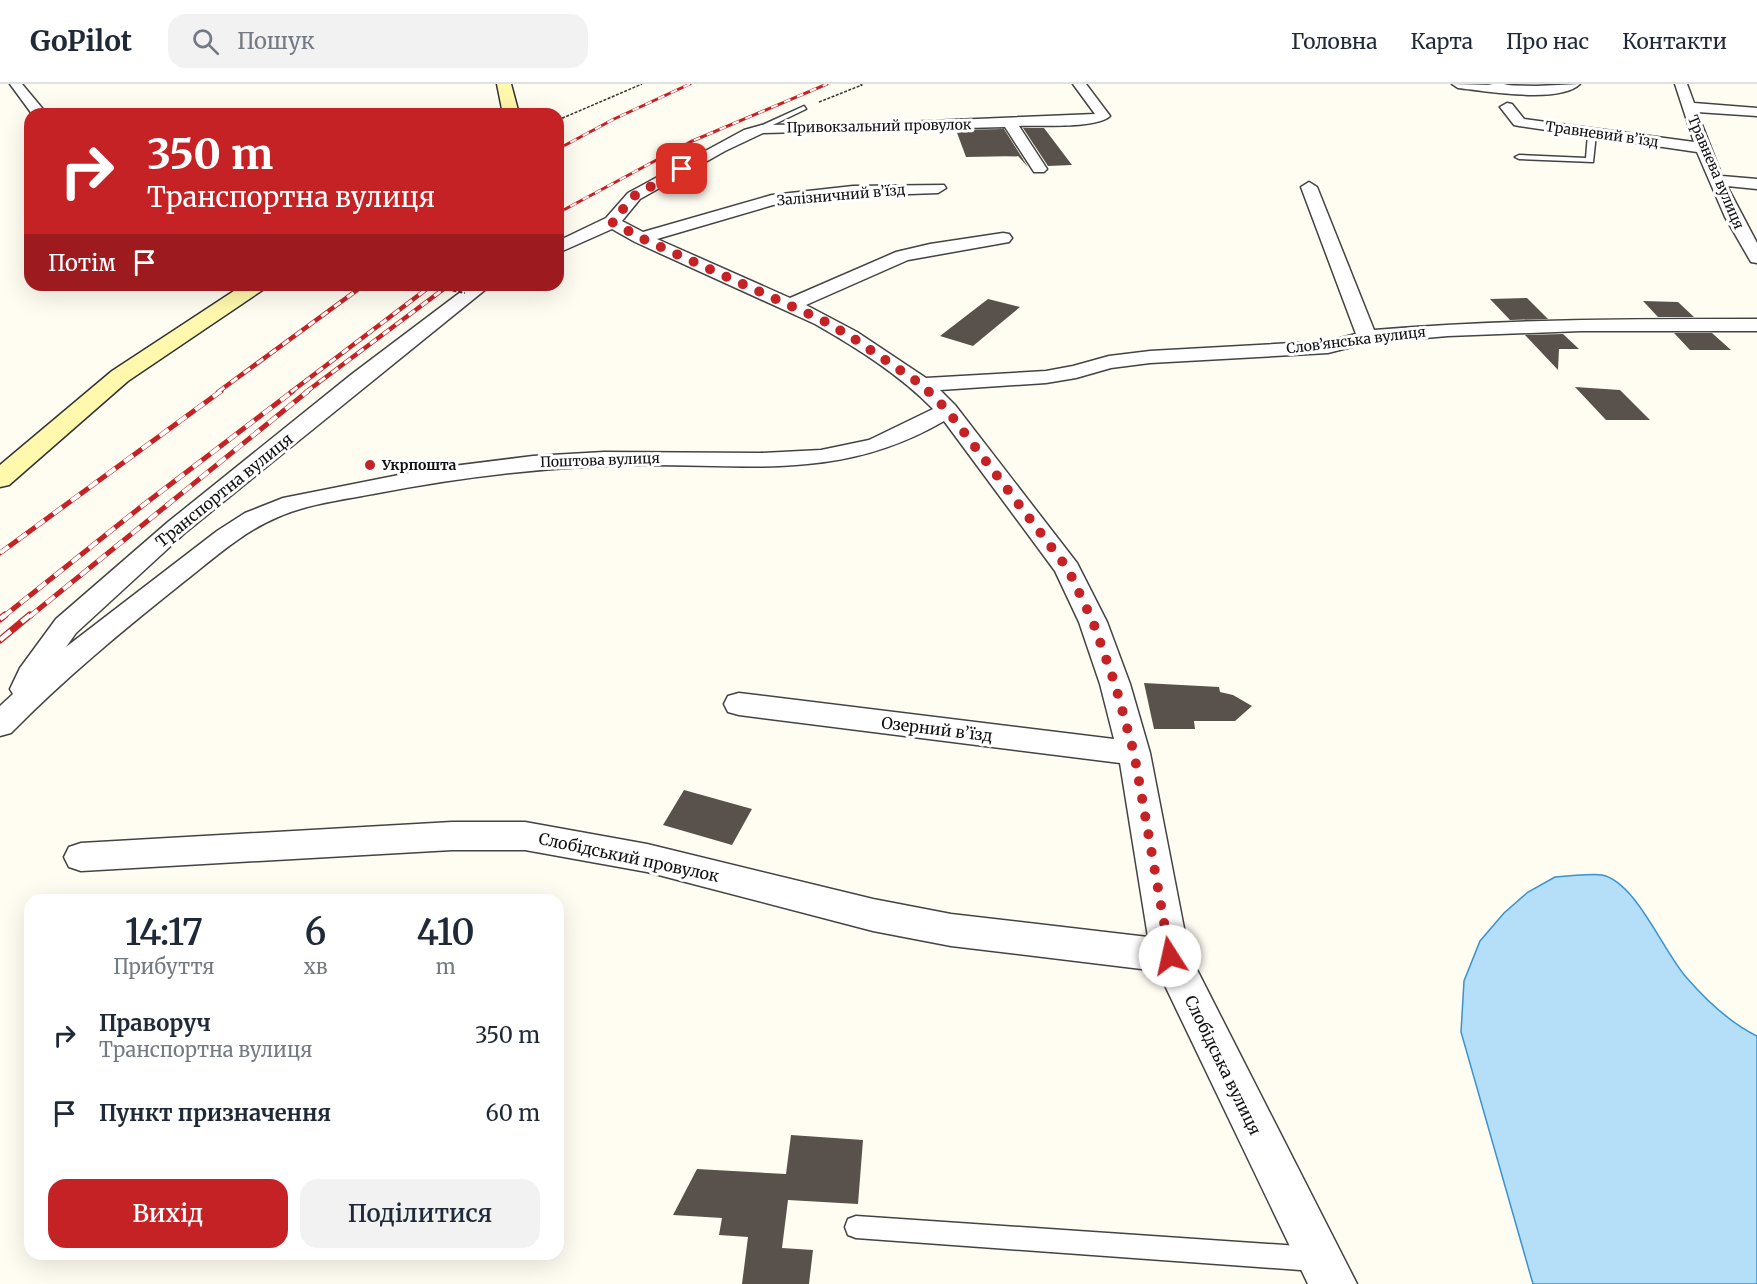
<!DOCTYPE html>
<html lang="uk">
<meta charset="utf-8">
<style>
:root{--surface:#fff;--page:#f2f2f3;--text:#1f2937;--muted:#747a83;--line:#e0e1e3;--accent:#c52226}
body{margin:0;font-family:Merriweather,serif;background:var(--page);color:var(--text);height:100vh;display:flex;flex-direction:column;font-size:22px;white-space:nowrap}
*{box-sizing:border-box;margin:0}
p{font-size:20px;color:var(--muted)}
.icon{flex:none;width:33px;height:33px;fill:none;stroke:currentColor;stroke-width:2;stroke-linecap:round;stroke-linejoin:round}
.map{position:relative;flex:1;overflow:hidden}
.drawer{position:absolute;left:24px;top:810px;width:540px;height:366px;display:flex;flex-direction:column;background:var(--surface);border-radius:18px;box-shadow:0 6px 24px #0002}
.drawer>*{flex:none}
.top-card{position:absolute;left:24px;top:24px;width:540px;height:183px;border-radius:18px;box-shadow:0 6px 24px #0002;background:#c52226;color:#fff;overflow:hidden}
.pin{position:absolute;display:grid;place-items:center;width:51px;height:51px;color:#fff;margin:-26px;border-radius:12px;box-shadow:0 3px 9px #0006}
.me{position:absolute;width:66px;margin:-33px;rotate:350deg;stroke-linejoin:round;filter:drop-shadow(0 0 4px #0008)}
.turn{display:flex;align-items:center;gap:21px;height:126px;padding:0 24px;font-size:27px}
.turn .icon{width:78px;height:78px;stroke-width:2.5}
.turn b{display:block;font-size:42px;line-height:51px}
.then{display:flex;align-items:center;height:57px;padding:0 24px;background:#0003;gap:12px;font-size:22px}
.eta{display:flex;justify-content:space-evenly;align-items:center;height:102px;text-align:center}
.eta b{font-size:36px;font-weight:600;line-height:42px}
.action{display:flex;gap:12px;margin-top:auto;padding:12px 24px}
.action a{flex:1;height:69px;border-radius:18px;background:var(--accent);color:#fff;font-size:24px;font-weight:600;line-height:69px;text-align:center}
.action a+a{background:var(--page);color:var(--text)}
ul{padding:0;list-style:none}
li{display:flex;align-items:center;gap:18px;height:78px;padding:0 24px}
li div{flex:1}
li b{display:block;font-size:22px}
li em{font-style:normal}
header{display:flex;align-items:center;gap:36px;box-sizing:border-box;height:84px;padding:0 30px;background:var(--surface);border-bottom:2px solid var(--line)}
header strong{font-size:28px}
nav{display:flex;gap:33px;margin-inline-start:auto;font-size:21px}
.search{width:420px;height:54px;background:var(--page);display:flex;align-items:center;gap:15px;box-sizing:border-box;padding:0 21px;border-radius:18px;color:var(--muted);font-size:22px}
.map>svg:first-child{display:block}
.water{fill:#b5def8;stroke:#3992d2;stroke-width:1.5}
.building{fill:#59514b}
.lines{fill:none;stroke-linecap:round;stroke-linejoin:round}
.lane-casing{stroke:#434343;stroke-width:3}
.street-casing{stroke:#434343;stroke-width:3}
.secondary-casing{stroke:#323232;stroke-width:3}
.path{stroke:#323232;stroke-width:1.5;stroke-dasharray:3 1.5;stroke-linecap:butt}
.lane{fill:#fff;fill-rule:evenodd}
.street{fill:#fff;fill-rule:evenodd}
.secondary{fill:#fff8ad;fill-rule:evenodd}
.rail-far3-casing{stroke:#c52226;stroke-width:3}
.rail-far2-casing{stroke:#c52226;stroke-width:4.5}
.rail-far1-casing{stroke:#c52226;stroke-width:5}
.rail-casing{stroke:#c52226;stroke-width:7}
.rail-far3{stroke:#fff;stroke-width:2;stroke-dasharray:7;stroke-linecap:butt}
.rail-far2{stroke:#fff;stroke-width:3;stroke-dasharray:8;stroke-linecap:butt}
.rail-far1{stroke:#fff;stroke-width:4;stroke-dasharray:11;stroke-linecap:butt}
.rail{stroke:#fff;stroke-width:4.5;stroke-dasharray:14;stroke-linecap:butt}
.path-bridge{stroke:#323232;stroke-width:2;stroke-dasharray:4 2;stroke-linecap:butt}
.route{stroke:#c52226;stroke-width:10;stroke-dasharray:0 18}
.poi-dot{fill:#c52226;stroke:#fff;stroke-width:2}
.labels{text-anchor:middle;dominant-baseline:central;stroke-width:6;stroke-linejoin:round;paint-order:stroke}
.far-street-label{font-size:14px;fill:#101010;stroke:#fff}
.far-poi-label{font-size:14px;font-weight:bold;fill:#101010;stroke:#fff;text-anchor:start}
.street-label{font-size:16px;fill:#101010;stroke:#fff}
</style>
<header>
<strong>GoPilot</strong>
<div class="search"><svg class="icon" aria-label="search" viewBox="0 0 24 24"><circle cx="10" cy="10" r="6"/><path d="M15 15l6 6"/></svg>Пошук</div>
<nav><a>Головна</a><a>Карта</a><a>Про нас</a><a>Контакти</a></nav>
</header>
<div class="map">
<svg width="1757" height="1200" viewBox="0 0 1757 1200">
<rect width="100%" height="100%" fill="#fffdf2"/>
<path class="water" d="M1579,791c7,0 16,-1 23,0 34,7 61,76 84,102 20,23 44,46 71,59v248h-224l-72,-252 3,-51 16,-40 24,-28 24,-21 27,-15z"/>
<path class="building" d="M1023,44h21l28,37 -24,1z
M1004,45l24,38 -10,-11 -52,1 -10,-27z
M1527,214l21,21 -38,1 -20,-21z
M988,215l32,8 -47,39 -33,-10z
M1643,217l35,1 16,15h-36z
M1674,249h38l19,17h-41z
M1563,250l16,15h-20l-1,21 -33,-35z
M1575,303l45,3 30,30h-44z
M1144,599l75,4 1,5 13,3 19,11 -17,15h-41l1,8h-41z
M684,706l68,19 -20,36 -69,-20z
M791,1051l72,5 -5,64 -70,-4 -6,48 31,2 -4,34h-67l6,-47 -29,-2 3,-17 -49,-3 24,-46 89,5z"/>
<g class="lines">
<g class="lane-casing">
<path id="lane" d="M1488,0h16l17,4 -3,2z
M804,22l2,3 -54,26 -7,-2z
M1592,48l4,2 -3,28 -74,-3 -4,-2 4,-2 67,3 2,-24z
M856,1132l458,31 8,4 4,8 -4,8 -8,4 -458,-33 -8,-3 -3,-8 3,-8z"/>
</g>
<g class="street-casing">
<path id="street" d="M10,0h12l25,30h-15z
M1073,0h13l24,32c-13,13 -71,9 -91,10l28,43 -3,3h-10l-29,-45 -242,6 -38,18 -85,48 -18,22 21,11 129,-37 81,-9 91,-1 2,3 -8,5 -85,3 -80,9 -116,34 133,59 106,-46 34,-8 73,-11 6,1 3,4 -3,4 -101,18 -102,45 51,27 69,46 120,-7 27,-5 36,-10 41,-5 178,-10 28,-7 -55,-147 8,-5 8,5 57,143c128,-11 255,-11 383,-11v12h-176l-133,5 -81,7 -39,10 -178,10 -39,5 -35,10 -30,5 -106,7 15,15 122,158 30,59 23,62 20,69 39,201 168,330h-49l-150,-313 -207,-25 -78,-15 -226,-59 -122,-22h-73l-371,21 -12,-4 -5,-10 5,-10 12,-4 371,-21h73l122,22 226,55 78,15 197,23 -28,-174 -381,-48 -11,-3 -4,-8 4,-8 11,-3 375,46 -14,-55 -21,-62 -24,-51 -111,-150c-103,60 -193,43 -305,44 -90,1 -178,12 -266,29 -32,6 -65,10 -95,23 -36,15 -66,43 -97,67 -59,47 -117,95 -170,149l-11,3v-30l13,-12 -3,-5 10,-21 36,-49 112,-97 184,-148 118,-89h21l-305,247 -110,101 -10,14 151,-116 28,-18 38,-15 146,-29 104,-13 71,-4 156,1 61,-3 48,-10 64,-31c-33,-34 -76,-61 -118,-85l-180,-82 -23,-13 -54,24v-12l48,-23 22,-25 116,-63 18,-5 98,-1 235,-10z
M1452,0l84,2 44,-2c-20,20 -94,7 -122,4z
M1675,0h12l7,19 63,5v8l-60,-4 25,64 35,3v10l-30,-3 30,57v20l-6,-1 -26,-45 -28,-65 -178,-26 -5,-1 -14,-18 7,-4 5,1 12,15 170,23z"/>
</g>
<g class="secondary-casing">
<path id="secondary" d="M497,0h14l8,30h-16z
M243,201h24l-3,4 -136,92 -119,104 -9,2v-22l112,-94z"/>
</g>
<path class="path" d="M819,18l43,-17 -3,-1
M558,36l84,-36"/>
<use href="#lane" class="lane"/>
<use href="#street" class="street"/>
<use href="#secondary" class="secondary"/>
<g class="rail-far3-casing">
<path id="rail-far3" d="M558,65l56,-30 76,-35
M558,129l132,-71 137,-58"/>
</g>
<g class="rail-far2-casing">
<path id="rail-far2" d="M218,308l146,-107
M291,308l141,-107
M306,308l143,-107"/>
</g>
<g class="rail-far1-casing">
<path id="rail-far1" d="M0,469l221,-162
M3,533l139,-111 151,-115
M29,533l279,-226"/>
</g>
<g class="rail-casing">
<path id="rail" d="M0,535l5,-4
M0,556l30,-25"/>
</g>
<use href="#rail-far3" class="rail-far3"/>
<use href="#rail-far2" class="rail-far2"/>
<use href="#rail-far1" class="rail-far1"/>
<use href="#rail" class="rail"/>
<path class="path-bridge" d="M423,201l42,8"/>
</g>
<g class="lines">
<path class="route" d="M682,85l-48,27 -22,26 29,16 181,82 28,16 72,49 25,25 121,159 25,53 22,62 19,69 36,203"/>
</g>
<circle class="poi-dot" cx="370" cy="381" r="6"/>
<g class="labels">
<g class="far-street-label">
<text transform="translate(879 42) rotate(-1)">Привокзальний провулок</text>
<text transform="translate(1602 50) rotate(8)">Травневий в’їзд</text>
<text transform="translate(1716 88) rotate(67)">Травнева вулиця</text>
<text transform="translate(841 111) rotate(-5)">Залізничний в’їзд</text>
<text transform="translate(1356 256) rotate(-7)">Слов’янська вулиця</text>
<text transform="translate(600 376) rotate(-2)">Поштова вулиця</text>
</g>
<g class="far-poi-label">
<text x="382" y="381">Укрпошта</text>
</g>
<g class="street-label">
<text transform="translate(224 406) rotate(-39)">Транспортна вулиця</text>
<text transform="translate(937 645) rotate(7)">Озерний в’їзд</text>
<text transform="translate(629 773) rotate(12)">Слобідський провулок</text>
<text transform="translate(1223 981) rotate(64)">Слобідська вулиця</text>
</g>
</g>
</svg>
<div class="pin" style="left:682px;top:85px;background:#d93025"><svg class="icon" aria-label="arrive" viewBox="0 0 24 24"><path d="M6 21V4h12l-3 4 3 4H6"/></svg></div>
<svg class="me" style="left:1170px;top:872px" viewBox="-20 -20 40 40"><circle r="19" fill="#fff"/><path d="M0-13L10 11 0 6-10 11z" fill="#c52226"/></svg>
<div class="top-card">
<div class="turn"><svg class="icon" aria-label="right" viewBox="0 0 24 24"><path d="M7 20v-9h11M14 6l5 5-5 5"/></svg><div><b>350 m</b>Транспортна вулиця</div></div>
<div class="then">Потім<svg class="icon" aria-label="arrive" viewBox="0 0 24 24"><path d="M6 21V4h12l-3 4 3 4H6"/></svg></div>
</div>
<section class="drawer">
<div class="eta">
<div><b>14:17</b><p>Прибуття</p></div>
<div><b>6</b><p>хв</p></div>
<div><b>410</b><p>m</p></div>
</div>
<ul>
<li><svg class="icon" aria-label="right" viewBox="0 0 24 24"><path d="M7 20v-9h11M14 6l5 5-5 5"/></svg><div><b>Праворуч</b><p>Транспортна вулиця</p></div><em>350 m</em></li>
<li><svg class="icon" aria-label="arrive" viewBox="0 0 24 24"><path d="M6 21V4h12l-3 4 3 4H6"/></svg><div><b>Пункт призначення</b></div><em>60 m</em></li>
</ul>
<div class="action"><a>Вихід</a><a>Поділитися</a></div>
</section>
</div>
